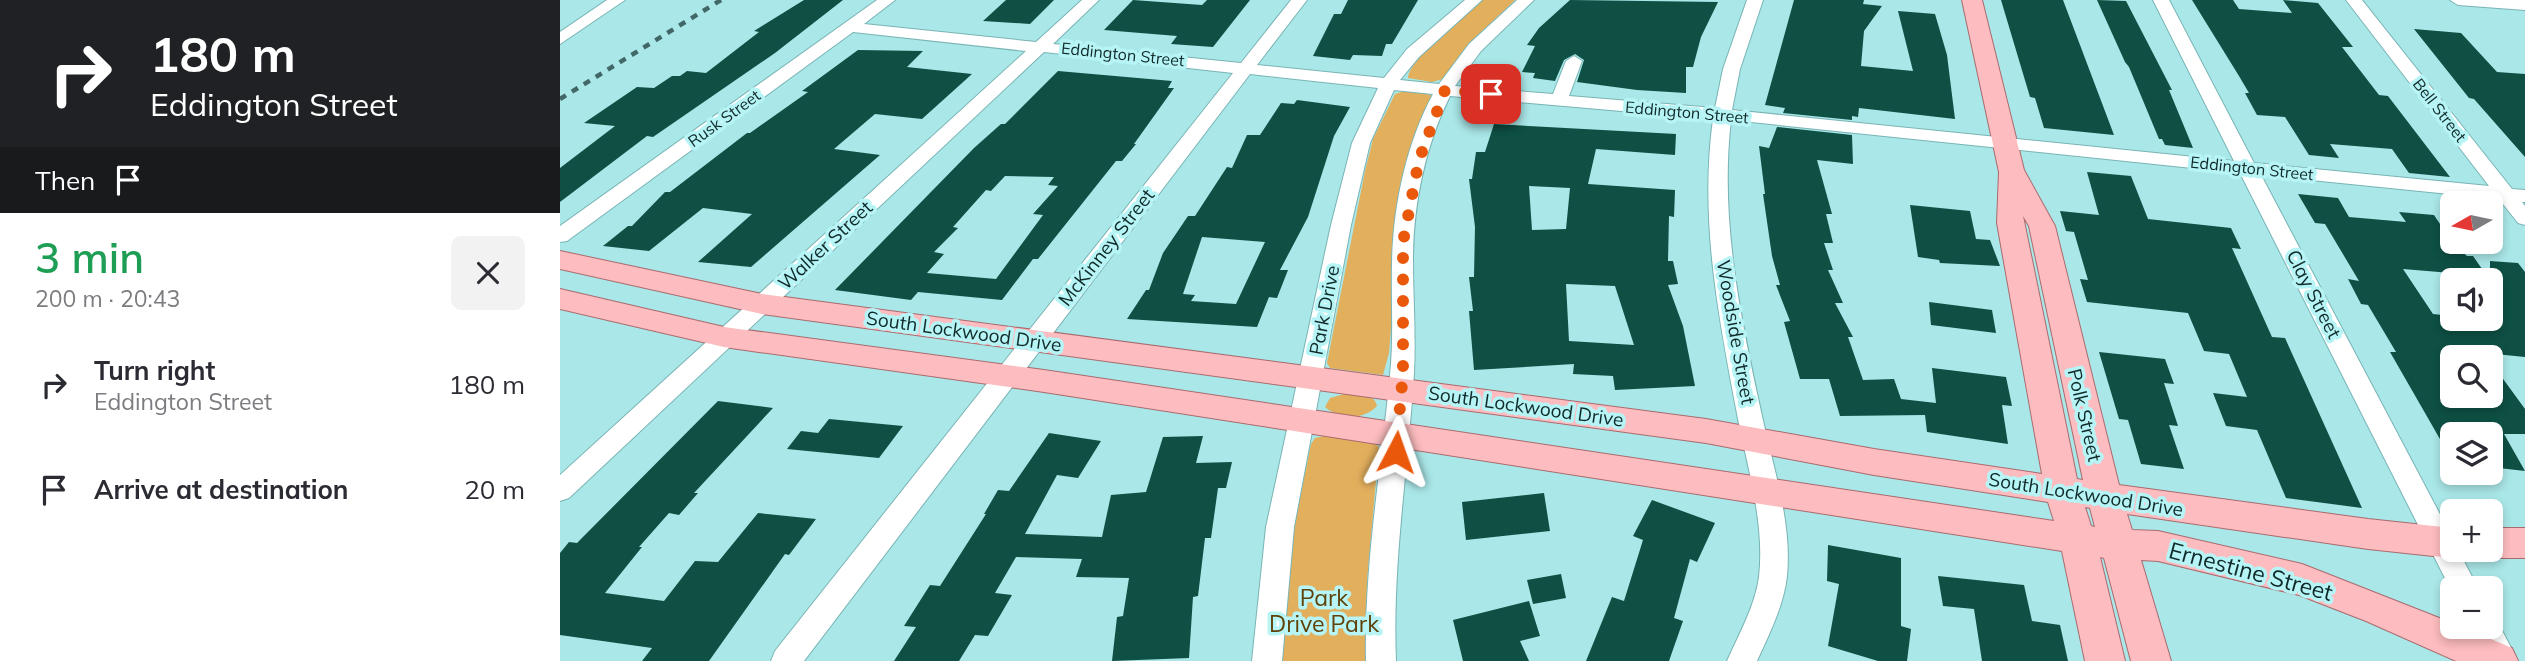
<!DOCTYPE html>
<meta charset="utf-8">
<style>
:root{--surface:#fff;--page:#f2f2f3;--text:#2b2b33;--muted:#7c7c81}
body{margin:0;font-family:Mulish,sans-serif;background:var(--page);color:var(--text);height:100vh;display:flex;flex-direction:column;font-size:26px;white-space:nowrap}
*{box-sizing:border-box;margin:0}
p{font-size:23px;color:var(--muted)}
.icon{flex:none;width:38px;height:38px;fill:none;stroke:currentColor;stroke-width:2;stroke-linecap:round;stroke-linejoin:round}
.map{position:relative;flex:1;overflow:hidden}
.drawer{display:flex;flex-direction:column;background:var(--surface);width:560px}
.drawer>*{flex:none}
.top-card{background:#202124;color:#fff;overflow:hidden}
.needle{width:46px;rotate:261deg}
.buttons{position:absolute;left:1880px;top:191px;display:grid;gap:14px}
.buttons a{display:grid;place-items:center;width:63px;height:63px;border-radius:10px;background:var(--surface);box-shadow:0 4px 10px #0003;font-size:35px}
.pin{position:absolute;display:grid;place-items:center;width:60px;height:60px;color:#fff;margin:-30px;border-radius:14px;box-shadow:0 4px 10px #0006}
.me{position:absolute;width:77px;margin:-38px;rotate:4deg;stroke-linejoin:round;filter:drop-shadow(0 0 5px #0008)}
.turn{display:flex;align-items:center;gap:24px;height:147px;padding:0 35px;font-size:32px}
.turn .icon{width:91px;height:91px;stroke-width:2.5}
.turn b{display:block;font-size:49px;line-height:60px}
.then{display:flex;align-items:center;height:66px;padding:0 35px;background:#0003;gap:14px;font-size:26px}
.round{display:grid;place-items:center;flex:none;width:74px;height:74px;border-radius:10px;background:var(--page)}
.head{display:flex;align-items:center;justify-content:space-between;height:119px;padding:0 35px}
h1{font-size:42px;font-weight:600;line-height:52px;color:#1e9e55}
ul{padding:0;list-style:none}
li{display:flex;align-items:center;gap:21px;height:105px;padding:0 35px}
li div{flex:1}
li b{display:block;font-size:26px}
li em{font-style:normal}
main{display:flex;flex:1;min-height:0}
.map>svg:first-child{display:block}
.green{fill:#e2af5d}
.building{fill:#0e5044;fill-rule:evenodd}
.lines{fill:none;stroke-linecap:round;stroke-linejoin:round}
.minor-casing{stroke:#79b4b5;stroke-width:2}
.major-casing{stroke:#a96b6f;stroke-width:2}
.minor{fill:#fff;fill-rule:evenodd}
.major{fill:#fdbcbf;fill-rule:evenodd}
.rail{stroke:#426767;stroke-width:4.5;stroke-dasharray:7 7;stroke-linecap:butt}
.route{stroke:#ea580c;stroke-width:12;stroke-dasharray:0 21.6}
.labels{text-anchor:middle;dominant-baseline:central;stroke-width:7;stroke-linejoin:round;paint-order:stroke}
.far-street-label{font-size:16px;fill:#102929;stroke:#b7f4f5}
.street-label{font-size:19px;fill:#102929;stroke:#b7f4f5}
.near-street-label{font-size:23px;fill:#102929;stroke:#b7f4f5}
.near-park-label{font-size:23px;fill:#5f420a;stroke:#b7f4f5}
</style>
<main>
<section class="drawer">
<div class="top-card">
<div class="turn"><svg class="icon" aria-label="right" viewBox="0 0 24 24"><path d="M7 20v-9h11M14 6l5 5-5 5"/></svg><div><b>180 m</b>Eddington Street</div></div>
<div class="then">Then<svg class="icon" aria-label="arrive" viewBox="0 0 24 24"><path d="M6 21V4h12l-3 4 3 4H6"/></svg></div>
</div>
<div class="head"><div><h1>3 min</h1><p>200 m · 20:43</p></div><a class="round"><svg class="icon" aria-label="close" viewBox="0 0 24 24"><path d="M6 6l12 12M18 6L6 18"/></svg></a></div>
<ul>
<li><svg class="icon" aria-label="right" viewBox="0 0 24 24"><path d="M7 20v-9h11M14 6l5 5-5 5"/></svg><div><b>Turn right</b><p>Eddington Street</p></div><em>180 m</em></li>
<li><svg class="icon" aria-label="arrive" viewBox="0 0 24 24"><path d="M6 21V4h12l-3 4 3 4H6"/></svg><div><b>Arrive at destination</b></div><em>20 m</em></li>
</ul>
</section>
<div class="map">
<svg width="1965" height="661" viewBox="0 0 1965 661">
<rect width="100%" height="100%" fill="#aae7e8"/>
<path class="green" d="M923,0h32l-49,47 -23,32 -11,3 -24,-4c2,-21 58,-62 75,-78z
M847,90l24,5v4l-30,104 -12,150 -6,22 -53,-7 -3,-5 38,-192 8,-32 22,-45z
M788,393c10,0 27,1 29,13 -13,14 -37,14 -52,1l5,-9z
M764,436l50,7 5,4 -12,135 -1,79h-86l10,-115 21,-102 4,-6z"/>
<path class="building" d="M244,0h39l-68,53 -122,84 -6,-1 -87,66v-34l55,-42 -31,-3 53,-36 17,1 18,-12h8l7,-5 19,2 53,-41 -5,-1z
M446,0h48l-24,24 -47,-3z
M573,0l69,5 5,-5h43l-37,47 -42,-3 6,-8 -73,-6z
M788,0h70l-26,44h-6l-4,12 -29,-1 -3,5 -37,-4 21,-42h7z
M1010,0l148,2 -17,35 -8,30h-7v26l-49,-3 -60,-8 7,-22 -9,-6 -11,6 -9,21 -22,-3 2,-5 -13,-1 13,-26 -8,-1 12,-17z
M1234,0h70l-1,4 19,2 -18,25 -3,35 52,5 -15,-60 37,3 12,41 8,64 -96,-11 -1,9 -6,-1v4l-69,-7 2,-5 -20,-3z
M1441,0h62l51,135 -70,-7 -9,-30 -5,-1z
M1537,0l29,1 46,89h-3l24,58 -28,-3 -3,-6h-3l-30,-72 -4,-5z
M1632,0h41l6,9 53,4 -9,-13 35,3 35,44h-11l37,48 9,1 62,81 -41,-4 -17,-24 -62,-5 9,14 -30,-3 -24,-38 -28,-2 -12,-22h4l-10,-17z
M1854,29l47,4 36,39 28,2v83l-51,-58 -5,-1z
M298,50l65,1 -16,16 65,7 -50,45 -47,-5 -41,35 46,6 -129,112 -53,-5 54,-48 -49,-6 -54,43 -46,-5 25,-20h4l33,-34h5l77,-59h3l58,-41 -6,-1z
M498,71l114,10 -4,7h6l-40,56h2l-14,17h-6l-78,98h-5l-31,41 -84,-8 -7,8 -76,-10 139,-142 27,-24h4zM445,176l49,1 -6,8 10,1 -25,28 10,1 -47,64 -69,-6 17,-19 -10,-2 24,-24 -5,-1 33,-37 5,1z
M737,100l53,7 -16,29 -26,81 -28,53h8l-11,28 -8,-1 -12,30 -130,-8 19,-29h3l14,-37 25,-37h7l32,-49 5,1 15,-33h13l21,-32 13,1zM642,237l63,5 -29,62 -45,-3 4,-6 -12,-1z
M934,124l182,10 -1,21 -79,-6 -8,35 87,6 -1,27 -5,-1 -1,45h5l5,23 -10,1 15,41 12,60 -80,4 -2,-14 -40,-2 1,-10 -100,6 -5,-59h4l-4,-34h5l1,-50 -6,-48h3l4,-27h9zM969,186l41,2 -4,41 -34,1zM1006,284l49,2 19,59 -65,-4z
M1217,127l75,8 1,29 -36,-4 15,54h-6l7,29h-9l9,27h-5l15,33h-8l18,34h-5l15,43 31,-1 7,20 35,4 -4,-35 74,9 6,29 -10,-1 6,39 -81,-12 -2,-17 -85,1 -11,-37h-29l-16,-57 6,-1 -14,-36h4l-8,-29 -9,-62h2l-6,-48 10,2z
M1527,172l44,4 17,43 83,9 10,21 -9,-1 40,89 13,1 77,170 -76,-10 -29,-68 -31,-4 -13,-33 34,4 -18,-43 -25,-3 -16,-38 -101,-11 -7,-23 8,1 -14,-48 -8,-1 -6,-20 39,4z
M1738,194l40,4 11,19 57,5 -7,-10 35,3 18,27 15,14h6l14,20 -84,-7 30,45 19,2v2h38v-57l28,2 7,9v85l-40,-4 3,4h-36v39h38v-35l35,48v25h-21l21,37 -35,-4v-33h-38v26l-62,-108h6l-28,-47 -7,-1 -13,-25 11,2 -34,-57 -10,-1z
M1350,205l60,6 6,28 14,1 10,26 -60,-3 -1,-3 -21,-3z
M1369,302l63,8 4,23 -65,-8z
M1539,352l66,7 9,25 -10,-1 14,43 -9,-1 15,44 -43,-5 -13,-44 -9,-1z
M158,401l55,7 -79,85h4l-19,22 -10,-2 -30,34h3l-37,46 59,8 31,-40 23,1 40,-49 58,6 -27,36 -4,-1 -76,107h-67l10,-13 -92,-13v-82l9,-11 8,1z
M269,419l74,7 -24,32 -92,-9 14,-18 17,2z
M489,433l52,8 -23,37 -21,-3 -32,59 77,3 9,-42 35,-3 17,-55 40,-1 -7,27 36,-1 -6,26h-8l-7,50h-6l-7,58 -5,1 -4,61 -77,3 5,-44 6,-1 6,-38 -53,-1 6,-18 -66,-2 -21,36 17,2 -24,41 -13,-1 -16,26h-65l22,-34 -12,-1 26,-41 10,1 46,-72h-2l14,-24 11,1z
M984,493l6,38 -84,9 -4,-38z
M1092,500l63,23 -18,39 -7,-3 -16,59 9,3 -14,40h-83l26,-64 12,4 19,-61 -10,-4z
M1268,545l73,13v68l10,3 -4,32h-29l-50,-15 11,-62 -12,-3z
M1001,574l5,24 -33,6 -6,-24z
M1378,576l86,9 8,36 28,4 8,36h-86l-8,-52 -31,-3z
M969,601l11,35 -20,5 9,20h-66l-10,-41z"/>
<g class="lines">
<g class="minor-casing">
<path id="minor" d="M47,0h18l-65,44v-12z
M317,0h18l-31,24 172,18 46,-42h17l-46,44 188,19 50,-63h16l-50,65 127,13 23,-29 58,-49h17l-63,57 -19,23 39,4 30,-40 48,-44h17l-53,51 -26,35 98,8 13,-33 8,-5 8,5 -13,35 146,12 8,-39 24,-69h16l-23,69 -8,41 502,51 -81,-161h16l85,163 235,23 -143,-186h16l150,189 13,1v12h-3l3,4v19l-7,-2 -19,-24 -238,-24 191,362v13h6l20,38h-26v4l-212,-419 -509,-53c-12,103 11,205 33,305 11,48 28,101 23,151 -3,29 -18,59 -30,85h-30c12,-27 28,-55 32,-84 6,-52 -11,-108 -21,-158 -19,-99 -39,-199 -25,-300l-263,-23c-25,50 -37,109 -37,165 0,38 3,75 1,112 -6,97 -22,191 -18,288h-30c-2,-97 15,-190 24,-286 4,-37 1,-75 2,-112 1,-56 14,-119 41,-169l-39,-4 -24,53 -19,82 -57,302 -12,134h-30l14,-134 65,-302 21,-82 26,-55 -128,-14 -446,587h-33l4,-10 458,-578 -189,-21 -475,446 -9,3v-26l466,-424 -173,-19 -286,209 -7,1v-16z
M1890,0h75v10l-67,-5z
M1930,615l5,2 23,44h-30l-17,-35h19z"/>
</g>
<g class="major-casing">
<path id="major" d="M1402,0h20l42,170 31,56 64,259 249,34 84,9v22h15l-2,4 -13,4 -84,-9 -241,-35 5,16 26,1 144,33 150,59v3h9l51,22 6,13h-62l-90,-40 -67,-26 -141,-34 -17,-1 30,101h-40l-27,-103 -4,-1 25,104h-40l-23,-110 -1018,-159 -320,-45 -164,-38v-20l164,38 320,43 1010,151 -6,-19 -174,-27 -168,-32 -944,-129 -202,-45v-18l202,43 944,125 168,30 168,25 -45,-251 2,-51zM1463,216l6,10 54,254 -6,-1zM1525,507l5,1 5,19 -4,-1z
M1930,528h35v30h-35l-13,-4 -2,-4h15z"/>
</g>
<use href="#minor" class="minor"/>
<use href="#major" class="major"/>
<path class="rail" d="M0,99l161,-99"/>
</g>
<g class="lines">
<path class="route" d="M836,452l7,-79v-131l16,-82 26,-70 46,4"/>
</g>
<g class="labels">
<g class="far-street-label">
<text transform="translate(563 54) rotate(6)">Eddington Street</text>
<text transform="translate(1880 110) rotate(52)">Bell Street</text>
<text transform="translate(1127 112) rotate(5)">Eddington Street</text>
<text transform="translate(164 118) rotate(-36)">Rusk Street</text>
<text transform="translate(1692 168) rotate(6)">Eddington Street</text>
</g>
<g class="street-label">
<text transform="translate(265 245) rotate(-43)">Walker Street</text>
<text transform="translate(546 247) rotate(-52)">McKinney Street</text>
<text transform="translate(1754 294) rotate(63)">Clay Street</text>
<text transform="translate(764 310) rotate(-79)">Park Drive</text>
<text transform="translate(404 331) rotate(8)">South Lockwood Drive</text>
<text transform="translate(1176 332) rotate(80)">Woodside Street</text>
<text transform="translate(966 406) rotate(8)">South Lockwood Drive</text>
<text transform="translate(1525 415) rotate(77)">Polk Street</text>
<text transform="translate(1526 494) rotate(9)">South Lockwood Drive</text>
</g>
<g class="near-street-label">
<text transform="translate(1691 571) rotate(15)">Ernestine Street</text>
</g>
<g class="near-park-label">
<text x="764" y="597">Park<tspan x="764" dy="26">Drive Park</tspan></text>
</g>
</g>
</svg>
<div class="buttons">
<a><svg class="needle" viewBox="-14 -14 28 28"><path d="M0-13l5 13h-10z" fill="#e53935"/><path d="M0 13l5-13h-10z" fill="#7c7c81"/></svg></a>
<a><svg class="icon" aria-label="sound" viewBox="0 0 24 24"><path d="M4 9h4l5-4v14l-5-4H4zM17 9q2 3 0 6"/></svg></a>
<a><svg class="icon" aria-label="search" viewBox="0 0 24 24"><circle cx="10" cy="10" r="6"/><path d="M15 15l6 6"/></svg></a>
<a><svg class="icon" aria-label="layers" viewBox="0 0 24 24"><path d="M12 4l9 5-9 5-9-5zM3 14l9 5 9-5"/></svg></a>
<a>+</a>
<a>−</a>
</div>
<div class="pin" style="left:931px;top:94px;background:#d93025"><svg class="icon" aria-label="arrive" viewBox="0 0 24 24"><path d="M6 21V4h12l-3 4 3 4H6"/></svg></div>
<svg class="me" style="left:836px;top:452px" viewBox="-20 -20 40 40"><path d="M0-17L14 15 0 8-14 15z" fill="#ea580c" stroke="#fff" stroke-width="4"/></svg>
</div>
</main>
